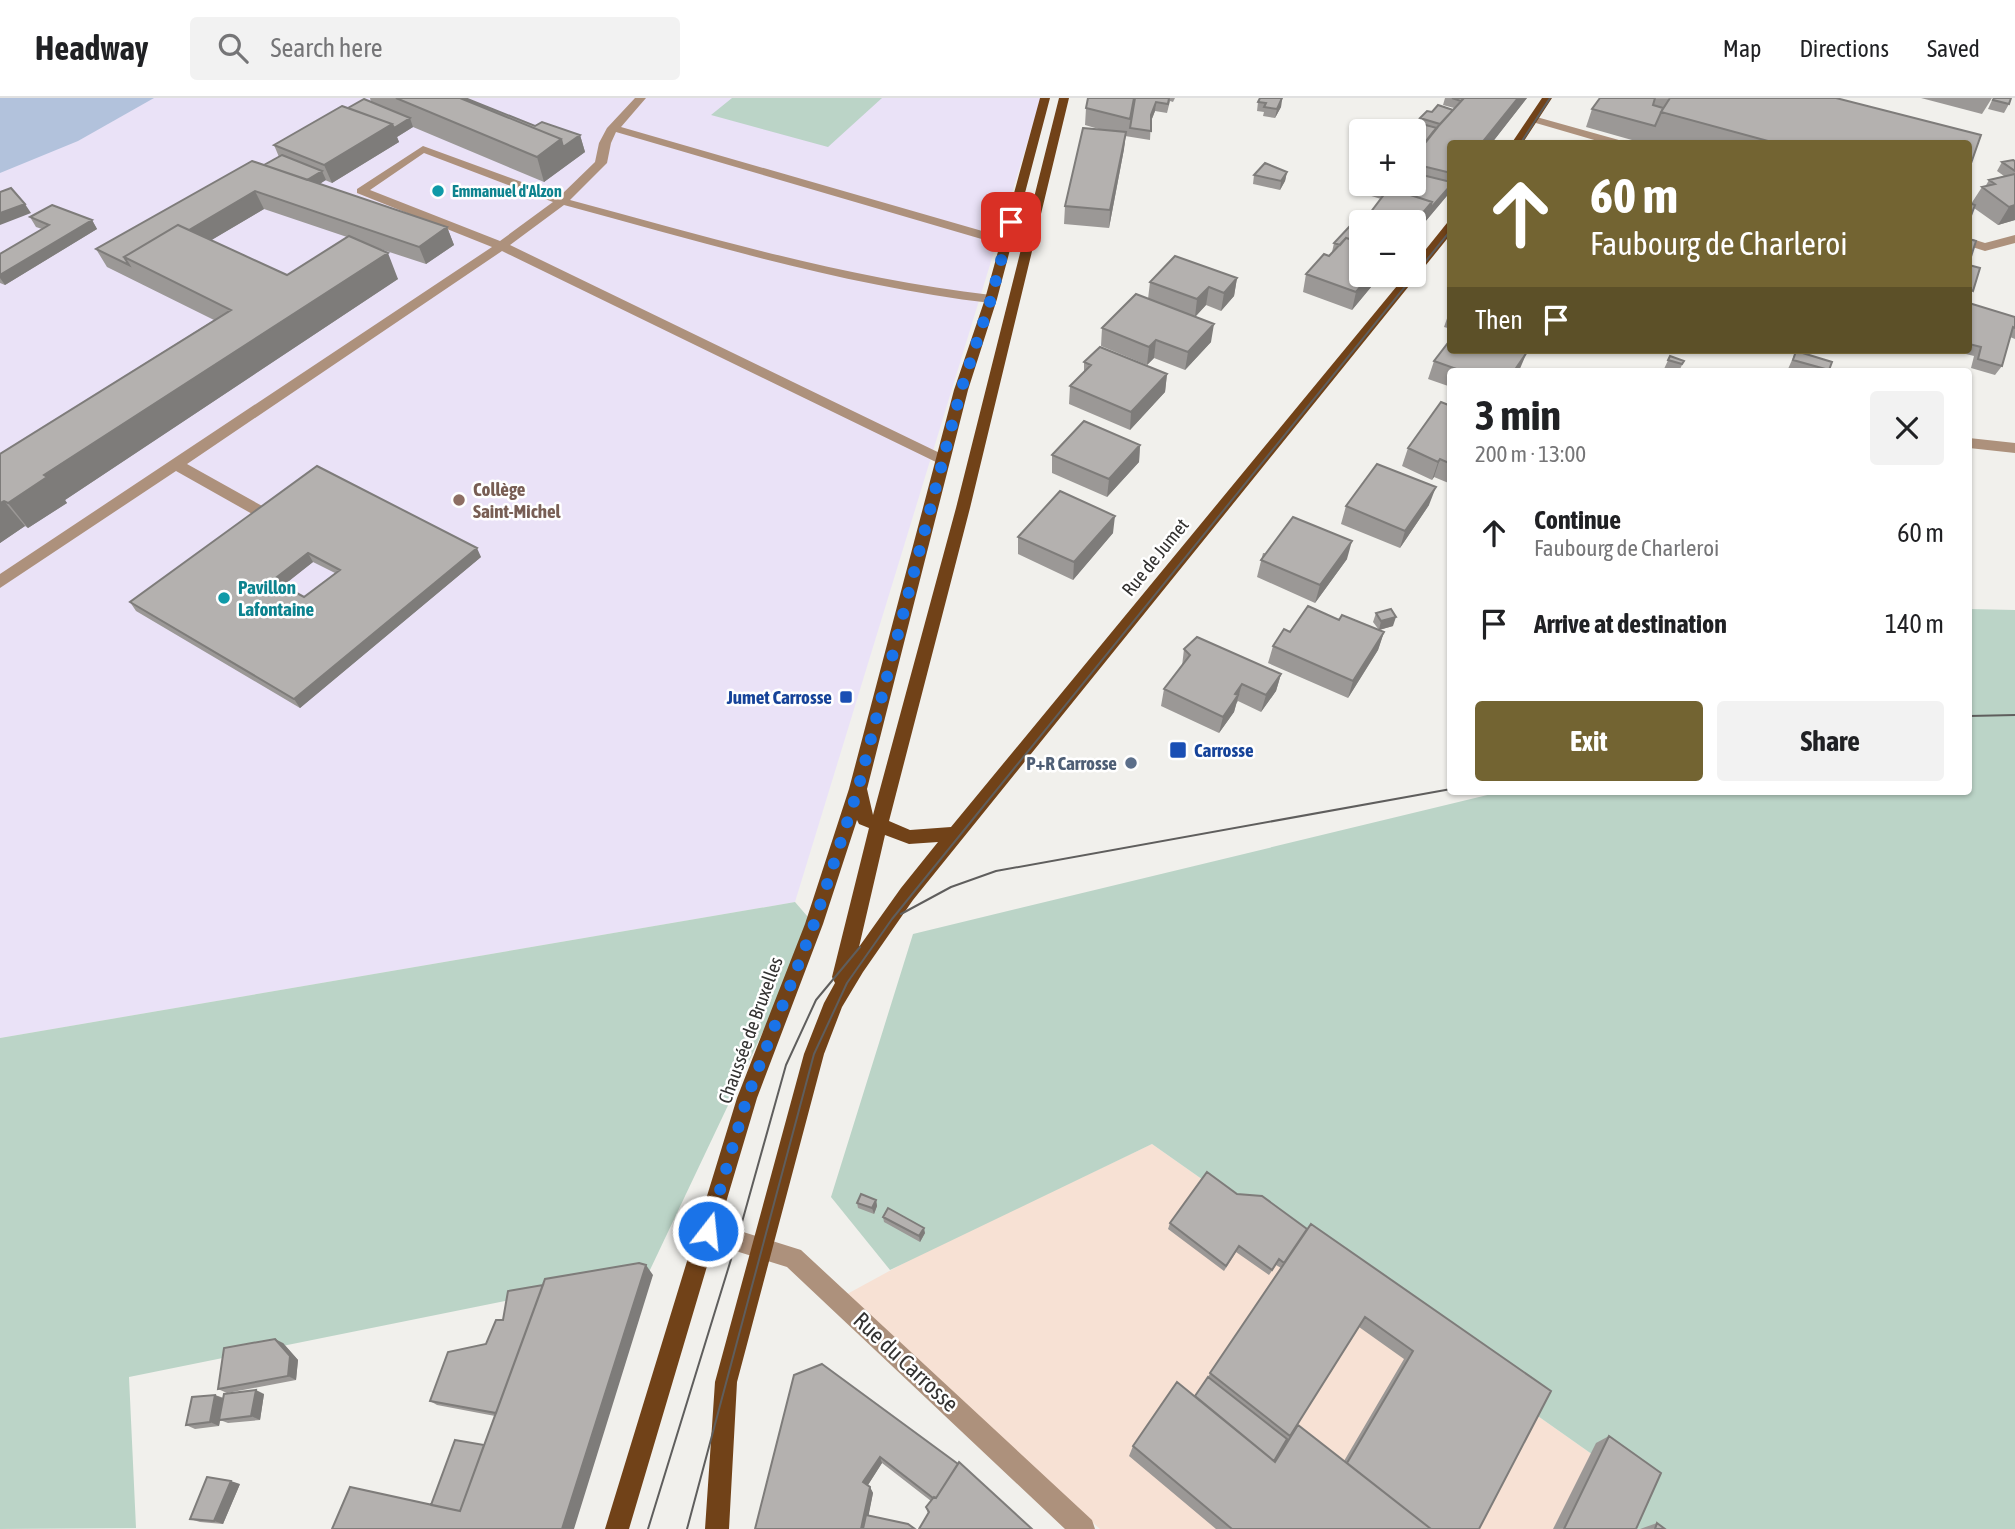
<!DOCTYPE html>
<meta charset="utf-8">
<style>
:root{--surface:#fff;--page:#f2f2f2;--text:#202124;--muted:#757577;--line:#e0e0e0;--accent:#736432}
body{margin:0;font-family:"Asap Condensed",sans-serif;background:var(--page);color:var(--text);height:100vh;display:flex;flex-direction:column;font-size:26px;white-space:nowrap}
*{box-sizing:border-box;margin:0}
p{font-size:23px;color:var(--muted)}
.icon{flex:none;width:38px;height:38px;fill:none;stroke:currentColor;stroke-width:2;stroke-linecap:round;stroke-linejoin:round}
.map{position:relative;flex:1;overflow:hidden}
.panel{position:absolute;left:1447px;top:270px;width:525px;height:427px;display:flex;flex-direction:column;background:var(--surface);border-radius:7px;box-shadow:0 2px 5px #0004}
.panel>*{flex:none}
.banner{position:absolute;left:1447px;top:42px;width:525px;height:214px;border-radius:7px;box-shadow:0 2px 5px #0004;background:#736432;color:#fff;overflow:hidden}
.buttons{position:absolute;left:1349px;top:21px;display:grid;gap:14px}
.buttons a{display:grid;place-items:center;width:77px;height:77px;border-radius:7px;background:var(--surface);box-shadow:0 2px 5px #0004;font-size:35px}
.pin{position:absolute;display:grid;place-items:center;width:60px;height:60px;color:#fff;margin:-30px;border-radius:14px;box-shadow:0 4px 10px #0006}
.me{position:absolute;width:77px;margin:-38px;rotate:16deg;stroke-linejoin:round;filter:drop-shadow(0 0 5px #0008)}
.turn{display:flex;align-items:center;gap:24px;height:147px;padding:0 28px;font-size:32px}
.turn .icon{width:91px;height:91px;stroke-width:2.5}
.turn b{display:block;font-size:49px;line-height:60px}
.then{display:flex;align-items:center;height:66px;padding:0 28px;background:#0003;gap:14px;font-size:26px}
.round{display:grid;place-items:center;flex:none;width:74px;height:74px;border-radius:7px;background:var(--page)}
.summary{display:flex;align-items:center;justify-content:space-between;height:119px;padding:0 28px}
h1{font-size:42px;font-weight:700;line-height:52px}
.action{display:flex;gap:14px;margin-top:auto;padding:14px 28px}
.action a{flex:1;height:80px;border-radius:7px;background:var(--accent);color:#fff;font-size:28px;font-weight:700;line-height:80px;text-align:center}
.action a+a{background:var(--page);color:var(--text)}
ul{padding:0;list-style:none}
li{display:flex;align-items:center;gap:21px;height:91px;padding:0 28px}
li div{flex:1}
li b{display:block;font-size:26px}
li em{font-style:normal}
header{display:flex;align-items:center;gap:42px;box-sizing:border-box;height:98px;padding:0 35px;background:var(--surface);border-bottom:2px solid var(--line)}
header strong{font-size:33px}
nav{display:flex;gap:38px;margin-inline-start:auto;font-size:24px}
.search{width:490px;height:63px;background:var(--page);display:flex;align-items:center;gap:18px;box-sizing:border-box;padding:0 24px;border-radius:7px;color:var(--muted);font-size:26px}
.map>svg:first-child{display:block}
.commercial{fill:#f7e1d4}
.education{fill:#eae2f7}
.green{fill:#bbd4c7}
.water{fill:#b2c2dc}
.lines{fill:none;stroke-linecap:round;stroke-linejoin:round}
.minor{fill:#ad917c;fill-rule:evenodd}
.major{fill:#714218;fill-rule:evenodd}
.tram{stroke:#5f5e5d;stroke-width:2}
.wall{fill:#9b9896;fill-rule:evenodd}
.shaded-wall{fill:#7e7c7a}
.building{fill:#b4b1af;stroke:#7e7c7a;stroke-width:2;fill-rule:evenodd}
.route{stroke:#1a73e8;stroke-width:12;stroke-dasharray:0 21.6}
.culture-dot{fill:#0f9aa8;stroke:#fff;stroke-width:2.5}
.education-dot{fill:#8d6e63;stroke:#fff;stroke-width:2.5}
.transit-dot{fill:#1a4fb4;stroke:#fff;stroke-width:2.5}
.service-dot{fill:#5c6f8a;stroke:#fff;stroke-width:2.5}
.labels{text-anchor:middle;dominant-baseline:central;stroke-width:5;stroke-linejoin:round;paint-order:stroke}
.far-culture-label{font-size:16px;font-weight:bold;fill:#0d838f;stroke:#fff;text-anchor:start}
.education-label{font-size:19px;font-weight:bold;fill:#785e54;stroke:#fff;text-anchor:start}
.street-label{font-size:19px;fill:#333231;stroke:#fff}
.culture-label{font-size:19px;font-weight:bold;fill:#0d838f;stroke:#fff;text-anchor:start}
.transit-label{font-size:19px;font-weight:bold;fill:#164399;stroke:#fff;text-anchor:end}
.service-label{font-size:19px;font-weight:bold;fill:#4e5e75;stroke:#fff;text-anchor:end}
.near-street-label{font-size:23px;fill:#333231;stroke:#fff}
</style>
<header>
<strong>Headway</strong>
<div class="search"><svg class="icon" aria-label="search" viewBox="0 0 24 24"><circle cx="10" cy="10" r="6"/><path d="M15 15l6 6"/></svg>Search here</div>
<nav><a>Map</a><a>Directions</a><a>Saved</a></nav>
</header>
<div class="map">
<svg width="2015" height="1431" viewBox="0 0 2015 1431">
<rect width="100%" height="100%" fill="#f1f0ec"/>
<path class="commercial" d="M1152,1046l495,349 -13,36h-534l-262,-230 88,-48z"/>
<path class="education" d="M0,0h1041l-246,804 -795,136z"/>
<path class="green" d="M732,0h150l-54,49 -117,-32z
M1969,511l46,1v919h-381l13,-36 -495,-349 -262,126 -59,-73 82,-263 591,-143h465z
M795,804l19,22 -165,348 -520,105 7,151 -136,1v-491z"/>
<path class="water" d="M0,0h154l-76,43 -78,32z"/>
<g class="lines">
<path class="minor" d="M635,0h11l-25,29 389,112v6h-8l-386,-113 -5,11 -4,20 -37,37c138,37 279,79 421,95l6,4 -6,4c-144,-17 -287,-60 -427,-98l-54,40 438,212v6h-10l-436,-212 -315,213 77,43 2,4 -2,4h-10l-78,-44 -176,117v-14l492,-327 -135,-54v-4l66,-43 137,50 35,-34 4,-19 8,-15zM424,55l129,49 -53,39 -130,-51z
M1533,18l93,26 1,2h-19l-79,-23v-4z
M2015,137v8l-30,8 -16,-5v-8l16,5z
M1969,340l46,5v10l-46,-5z
M708,1123l93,29 291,270 3,9h-30l-278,-262 -87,-27 -3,-8 3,-8z"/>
<path class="major" d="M1040,0h10l-53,201 -29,91 -101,399 6,26 83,-307 103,-410h10l-99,410 -81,313 21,9 41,-3 455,-552h8v-11l33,-41 4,-1v12l-538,666 -50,72 -21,35 -18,47 -87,328 -8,147h-24l10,-147 89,-328 20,-51 11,-20 -3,-6 37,-149 -10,-4 -2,-4 -34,104 -66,174 -128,431h-24l132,-431 68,-174 44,-135 105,-399 31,-91zM885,737l24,9 29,-2 -37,46 -42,59z
M1542,0h10l-30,46h-11z"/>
<path class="tram" d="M1520,46l30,-46
M1969,618l46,-1
M901,816l50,-27 45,-16 455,-82
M648,1431l89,-289 49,-175 30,-65 44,-53
M687,1431l127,-475 33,-71 45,-64 559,-689"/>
</g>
<path class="wall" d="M370,0h95l70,28 45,9 5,17 -41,30 -131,-55 -16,10 2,5 -67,41 -7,-3 -6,4 128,43 7,18 -28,19 -55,-18 27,33 -333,221 2,3 -39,25 -3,-2 -25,17v-89l214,-134 -107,-53 -11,-18 168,-84 15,-8 -5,-12 74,-37 23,-6zM264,111l83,28 -60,38 -76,-35z
M1088,0h87l-2,4 -3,-1 -3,12 -12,-2 -4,10 -1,19 -25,-4 -1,13 -15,79 -45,-4 1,-18 37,-76 -17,-5 1,-17z
M1282,0l-1,9 -6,11 -12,-2 1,-4 -7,-1 1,-9z
M1445,0h82l-36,46h-40v47l-37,44v-13h-50l17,-23 -16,-5 2,-9 47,-1v-53l5,-8 1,-5 12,-6 21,-2 1,-2 -11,-3z
M1600,0h236l133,46h-323l-60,-17 6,-18z
M1921,0h71l-10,16z
M1993,0h18l-2,6 -5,9 -16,-4z
M2015,63v59l-17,5 -24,-17 -5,15v-20l2,1 11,-17h3l4,-7 15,-4 -7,-5 5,-9z
M1287,74l-2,9 -5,9 -27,-6 1,-9z
M30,119l62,3 5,9 -92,56 -5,-2v-29l42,-25 -6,-2z
M1362,132v45h19l-29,35 -49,-18 3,-18 27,-21 -1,-1 2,-9z
M1237,180l-3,18 -13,15 -15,-6 -11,12 16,25 -26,28 -31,-12 -7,7 -46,-19 1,-18 46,-29 2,-17z
M1969,205l46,14v22l-5,-2 -8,29 -7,9 -24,-7 3,-12 -16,-4 1,-2h10z
M1451,209v22l-7,-2z
M1451,252h73l-5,21h-68v16l-23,-8 6,-18z
M1796,253l36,11 -3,9h-33l-8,-2z
M1670,258l14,5 -5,10h-9l-6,-2z
M1084,264l83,12 -2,18 -35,38 -61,-26 1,-18 14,-13z
M1451,308v78l-17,-7 -2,3 -30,-14 6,-18z
M1140,347l-1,17 -32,35 -55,-24v-18z
M317,368l164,91 -181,151 -164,-97 -6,-9zM313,464l22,11 -31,24 -21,-12z
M1429,407l-29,43 -59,-24 5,-18z
M1113,435l-40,47 -55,-26v-17z
M1263,455l84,6 -32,44 -58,-26z
M1376,515l17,13 -14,4 -6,-8z
M1339,522l45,12 -6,18 -30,48 -80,-35 5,-17 17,-14z
M1184,551l97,25 -5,17 -15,21 -23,-11 -2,3 -2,8 -15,21 -58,-27 3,-17 18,-23z
M1237,1096l70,35 244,162 -72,138h-263l-87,-73 4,-10 62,-50 86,-128 -5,-3 -7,10 -33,-23 -12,19 -56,-42 2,-6zM1359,1229l45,32 -60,102 -48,-34z
M876,1102l1,6 -3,8 -16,-6 -1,-5z
M883,1119l42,16 -5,9 -36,-20z
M653,1177l-222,230 53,-60 11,-29 -58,-11 -7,-4 56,-57 17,-24z
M283,1245l15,17 -2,20 -69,13 -9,-4z
M794,1277l238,154 -104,-15 -2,-7 5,-6 -49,-38 -14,22 2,2 3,6 -5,23 -113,13z
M264,1296l-4,26 -32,3 -8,-3 -1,6 -24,3 -9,-4 29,-30 9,3z
M1609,1338l27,93h-83l43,-86z
M240,1386l-17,40 -23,-2 -10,-3z
M1657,1425l8,6h-25z"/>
<path class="shaded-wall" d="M1282,0l-1,9 -6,11 2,-9z
M1518,0h9l-36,46h-10z
M1156,4l-1,9 -5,13 1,-9z
M410,20l3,9 -16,10 2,5 -67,41 -8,-18 68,-41z
M1126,34l-2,17 -15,79 1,-18z
M580,37l5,17 -41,30 -7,-25 24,-18z
M322,73l4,9 -22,14 -4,-9z
M1287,74l-2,9 -5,9 1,-9z
M1451,87v6l-37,44v-12l18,-21z
M255,93l9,18 -108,64 -22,-11z
M25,106l6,9 -31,12v-12z
M2015,107v15l-17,5 11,-18z
M92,122l5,9 -92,56 -5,-7v-3z
M447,129l7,18 -28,19 -7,-17z
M388,155l10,26 -333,221 2,3 -39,25 -20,-25 36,-28z
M1370,177h11l-29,35 4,-18z
M1237,180l-3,18 -13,15 3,-18z
M1209,189l-3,18 -11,12 2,-18z
M1214,226l-3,18 -26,28 3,-18z
M1156,242l-2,18 -7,7 2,-18z
M1527,254l-8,19h-5z
M1167,276l-2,18 -35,38 1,-18z
M1140,347l-1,17 -32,35 2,-18z
M1440,361l-6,18 -2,3 6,-18z
M1436,389l-7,18 -29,43 5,-17z
M4,403l21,25 -25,17v-40z
M1115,418l-2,17 -40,47 1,-18z
M1352,443l-5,18 -32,44 5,-18z
M477,450l4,9 -181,151 -6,-9z
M308,455l5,9 -34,27 -6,-9z
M1396,519l-3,9 -14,4 2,-9z
M1384,534l-6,18 -30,48 5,-17z
M1281,576l-5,17 -15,21 5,-17z
M1242,586l-8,28 -15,21 4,-16 12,-23z
M876,1102l1,6 -3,8 -2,-6z
M924,1130l1,5 -5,9 -1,-6z
M646,1167l7,10 -79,254h-12z
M275,1241l8,4 15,17 -2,20 -8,-4z
M256,1292l8,4 -4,26 -9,-4z
M215,1297l9,4 -5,27 -9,-4z
M880,1359l2,6 -16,25 -3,-6z
M231,1383l9,3 -17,40 -9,-3z
M870,1389l3,6 -7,36h-5z"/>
<path class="building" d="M396,0h64l101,41 -24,18z
M460,0h5l70,28 7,-4 38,13 -17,12 -2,-8z
M1088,0h46l-4,21 -44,-11z
M1135,0h34l-1,6 -12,-2 -5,13v16l-21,-3z
M1260,0h22l-5,11 -13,-2 2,-4 -8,-1z
M1452,0h12l-3,3z
M1464,0h54l-37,46h-30v29l-37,-9v-7l19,-25z
M1600,0h55l-2,7 10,3 -8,18 -63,-17z
M1670,0h166l145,37 -12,34v-25h-190l-118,-32z
M1994,0h17l-2,6 -16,-4z
M364,1l46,19 -16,10 -2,-4 -44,-16z
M1438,7l15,5 -13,14 -20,-6 7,-7 5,1z
M342,8l50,18 -68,41 -50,-20z
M1418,25l19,5 -23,29v-26h-3z
M1372,29l17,4h-20z
M1083,30l43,4 -16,78 -45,-4z
M282,57l40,16 -15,9 -43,-15z
M2013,62l2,1v10l-13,-9z
M252,63l195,66 -28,20 -164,-56 -66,39 -11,-5 -54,32 5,8 -33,-16z
M1265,65l22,9 -6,9 -27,-6z
M1414,75l37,9v3l-22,25 3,-8 -43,-14 -2,3 -20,-6 1,-1h46z
M2015,76v31l-6,2 -27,-20 13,-3 -6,-4z
M11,90l14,16 -25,9v-21z
M1389,90l43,14 -18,21 -47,-1 -3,-1z
M1969,105l6,2 -6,16z
M52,107l40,15 -92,55v-21l49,-29 -19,-8z
M178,127l109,50 62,-39 39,17 -344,222 3,2 -39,26 -4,-2 -4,2v-49l231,-144 -107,-53z
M1350,128l12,4v11l-2,1 -14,-4 -6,7 -6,-2z
M1346,140l14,4 2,-1v34h8l-14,17 -50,-18 18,-20 5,2z
M1969,141l7,2 -7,22z
M1175,158l62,22 -13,15 -15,-6 -12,12 -47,-17z
M1969,167l11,3 -7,23 -4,-2z
M1136,196l78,30 -26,28 -32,-12 -7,7 -47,-19z
M1969,205l46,14v11l-2,-1 -11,39 -24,-7 3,-12 -12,-3z
M1451,241v11h71l5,2 -13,19h-52l-28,-10z
M1100,249l67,27 -36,38 -61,-26 21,-21 -7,-3z
M1796,253l36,11 -3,8 -36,-10z
M1670,258l14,5 -2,3 -14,-4z
M1441,304l10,4v58l-11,-5 -2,3 -30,-14z
M1084,323l56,24 -31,34 -57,-24z
M1377,366l59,23 -31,44 -59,-25z
M317,368l160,82 -183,151 -164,-97zM308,455l32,17 -36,27 -31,-17z
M1060,393l55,25 -41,46 -56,-25z
M1293,419l59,24 -32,44 -59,-25z
M1308,508l31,14 3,-5 42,17 -31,49 -80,-35 11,-17 6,3z
M1391,511l5,8 -15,4 -5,-8z
M1197,539l84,37 -15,21 -24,-11 -7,10 3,1 -15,22 -59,-28 26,-34 -6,-6z
M1207,1074l30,22 25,2 45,33 -23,34 -5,-4 -7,11 -33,-24 -13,20 -56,-43z
M861,1096l15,6 -4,8 -15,-5z
M888,1110l36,20 -5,8 -36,-19z
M1311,1126l240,167 -72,138h-48l-84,-66 66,-112 -48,-34 -75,119 -80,-63z
M639,1165l7,2 -84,264h-230l18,-42 110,24 85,-232z
M543,1187l-47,128 -66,-12 18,-49 38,-8 10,-24h7l5,-29z
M275,1241l15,17 -2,20 -70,13 6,-41z
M822,1266l136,100 -22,34h-3l-53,-41 -17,25 7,5 -9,42h-106l39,-154z
M1208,1279l79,62 -13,22 -79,-65z
M1177,1284l98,80 23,-37 133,104h-199l-99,-83z
M256,1292l-5,26 -32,4 5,-26z
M215,1297l-5,27 -24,3 6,-28z
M1609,1338l52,37 -25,56h-72z
M455,1342l29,5 -24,66 -29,-6z
M959,1364l73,67h-113l10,-17 -3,-5 8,-10 2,1z
M207,1379l24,4 -17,40 -24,-2z
M866,1417l42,9 7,5h-52z
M1657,1425l8,6h-10z"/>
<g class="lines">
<path class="route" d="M708,1133l39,-133 67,-174 44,-135 103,-399 30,-91 20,-77"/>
</g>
<g class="culture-dot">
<circle cx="438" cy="93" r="7"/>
<circle cx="224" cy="500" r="7"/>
</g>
<circle class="education-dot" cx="459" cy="402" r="7"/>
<g class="transit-dot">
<rect x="839" y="592" width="14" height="14" rx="3.5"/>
<rect x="1169" y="643" width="18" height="18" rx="3.5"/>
</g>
<circle class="service-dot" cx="1131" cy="665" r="7"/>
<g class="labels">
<g class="far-culture-label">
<text x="452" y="93">Emmanuel d'Alzon</text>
</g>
<g class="education-label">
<text x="473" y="391">Collège<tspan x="473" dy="22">Saint-Michel</tspan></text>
</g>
<g class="street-label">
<text transform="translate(1155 459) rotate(-51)">Rue de Jumet</text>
<text transform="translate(750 932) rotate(-70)">Chaussée de Bruxelles</text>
</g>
<g class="culture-label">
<text x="238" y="489">Pavillon<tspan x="238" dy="22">Lafontaine</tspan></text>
</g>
<g class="transit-label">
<text x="832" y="599">Jumet Carrosse</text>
<text x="1194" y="652" text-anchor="start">Carrosse</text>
</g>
<g class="service-label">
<text x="1117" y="665">P+R Carrosse</text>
</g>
<g class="near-street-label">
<text transform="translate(906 1264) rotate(43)">Rue du Carrosse</text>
</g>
</g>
</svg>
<div class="buttons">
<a>+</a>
<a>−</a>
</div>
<div class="pin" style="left:1011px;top:124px;background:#d93025"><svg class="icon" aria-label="arrive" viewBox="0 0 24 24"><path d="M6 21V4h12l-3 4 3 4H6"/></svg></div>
<svg class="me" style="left:708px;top:1133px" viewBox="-20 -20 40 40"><circle r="17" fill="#1a73e8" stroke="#fff" stroke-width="3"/><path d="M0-11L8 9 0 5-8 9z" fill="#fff"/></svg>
<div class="banner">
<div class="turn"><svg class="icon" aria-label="ahead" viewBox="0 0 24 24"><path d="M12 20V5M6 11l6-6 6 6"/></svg><div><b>60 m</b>Faubourg de Charleroi</div></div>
<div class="then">Then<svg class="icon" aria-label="arrive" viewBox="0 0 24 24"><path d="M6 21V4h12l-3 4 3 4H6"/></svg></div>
</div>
<section class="panel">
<div class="summary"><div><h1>3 min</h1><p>200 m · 13:00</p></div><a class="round"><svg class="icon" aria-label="close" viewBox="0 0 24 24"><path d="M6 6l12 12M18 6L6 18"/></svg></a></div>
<ul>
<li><svg class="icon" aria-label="ahead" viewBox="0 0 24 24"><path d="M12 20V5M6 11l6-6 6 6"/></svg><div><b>Continue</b><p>Faubourg de Charleroi</p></div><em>60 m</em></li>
<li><svg class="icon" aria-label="arrive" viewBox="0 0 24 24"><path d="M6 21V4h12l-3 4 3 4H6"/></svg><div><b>Arrive at destination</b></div><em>140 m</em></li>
</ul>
<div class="action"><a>Exit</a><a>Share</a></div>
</section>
</div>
